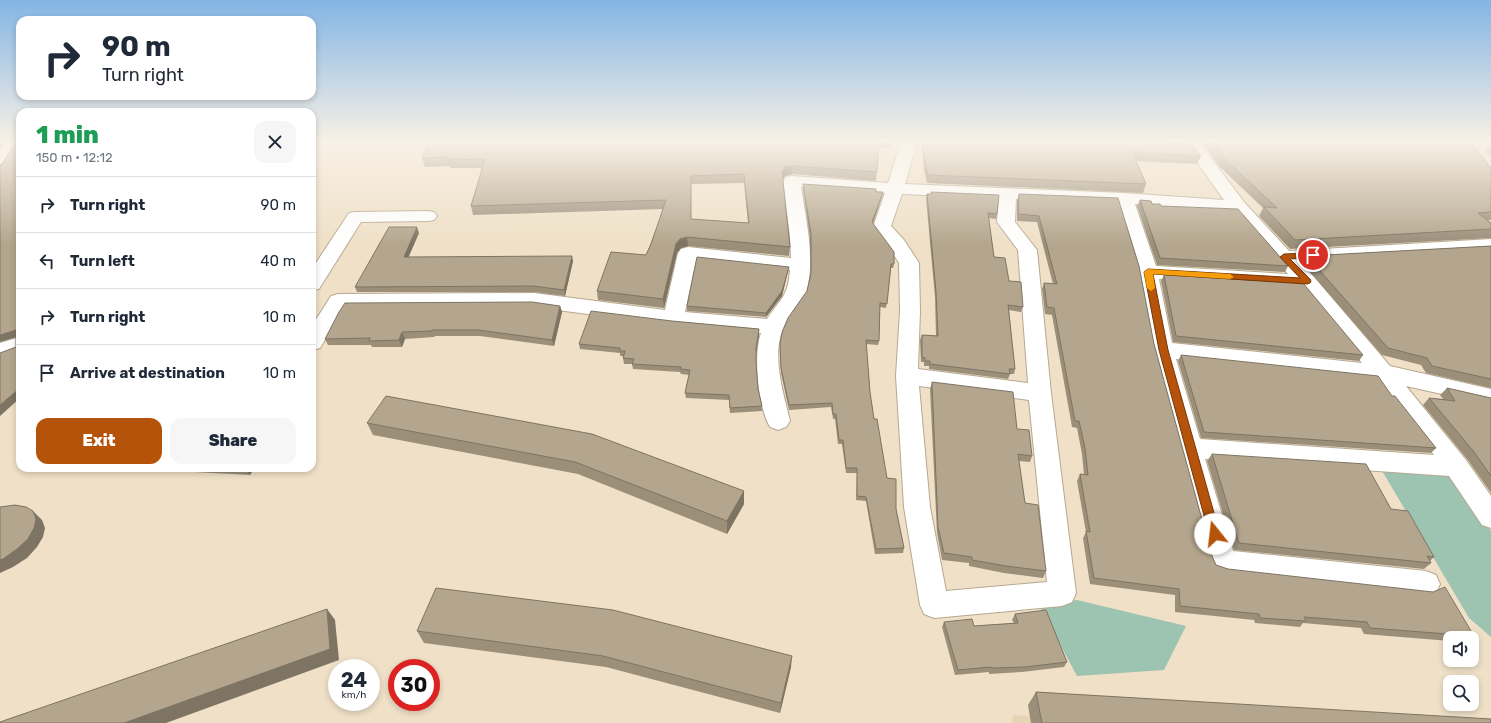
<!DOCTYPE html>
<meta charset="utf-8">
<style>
:root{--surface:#fff;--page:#f6f6f7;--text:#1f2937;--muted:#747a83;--line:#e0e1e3;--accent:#b45309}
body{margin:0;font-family:Rubik,sans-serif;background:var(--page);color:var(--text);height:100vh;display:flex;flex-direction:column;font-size:15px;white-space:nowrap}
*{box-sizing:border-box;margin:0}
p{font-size:13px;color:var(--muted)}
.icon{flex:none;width:22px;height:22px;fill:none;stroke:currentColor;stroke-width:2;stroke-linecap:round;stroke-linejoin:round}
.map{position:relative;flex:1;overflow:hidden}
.drawer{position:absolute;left:16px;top:108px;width:300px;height:364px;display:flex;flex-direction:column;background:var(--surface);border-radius:12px;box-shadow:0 2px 6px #0003}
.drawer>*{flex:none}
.guide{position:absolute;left:16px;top:16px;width:300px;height:84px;border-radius:12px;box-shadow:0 2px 6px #0003;background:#fff;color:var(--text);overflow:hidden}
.tools{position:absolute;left:1443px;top:631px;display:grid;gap:8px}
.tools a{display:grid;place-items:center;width:36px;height:36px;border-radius:8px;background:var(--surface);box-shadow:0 2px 6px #0003;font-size:20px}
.speed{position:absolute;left:328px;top:659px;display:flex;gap:8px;font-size:20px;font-weight:700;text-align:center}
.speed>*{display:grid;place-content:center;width:52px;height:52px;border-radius:50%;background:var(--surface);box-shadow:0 2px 6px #0003;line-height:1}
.speed small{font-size:10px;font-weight:400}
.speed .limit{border:6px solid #d22;background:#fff;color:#111}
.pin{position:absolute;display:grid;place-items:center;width:34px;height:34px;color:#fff;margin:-17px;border:2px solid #fff;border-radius:50%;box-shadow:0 1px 4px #0007}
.me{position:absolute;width:44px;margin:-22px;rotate:344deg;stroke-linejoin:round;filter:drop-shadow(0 0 3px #0008)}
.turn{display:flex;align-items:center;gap:14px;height:84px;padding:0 20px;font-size:18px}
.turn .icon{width:52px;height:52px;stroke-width:2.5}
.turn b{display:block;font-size:28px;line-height:34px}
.round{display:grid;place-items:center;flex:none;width:42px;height:42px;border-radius:12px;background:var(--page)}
.overview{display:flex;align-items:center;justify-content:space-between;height:68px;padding:0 20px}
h1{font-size:24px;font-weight:800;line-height:30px;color:#1e9e55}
.button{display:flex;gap:8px;margin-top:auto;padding:8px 20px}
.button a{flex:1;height:46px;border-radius:12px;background:var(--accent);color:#fff;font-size:16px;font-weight:800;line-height:46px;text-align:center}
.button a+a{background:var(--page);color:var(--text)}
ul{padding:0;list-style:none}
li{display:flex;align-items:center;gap:12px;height:56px;padding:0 20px;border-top:1px solid var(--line)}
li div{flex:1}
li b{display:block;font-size:15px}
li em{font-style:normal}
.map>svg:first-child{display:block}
.built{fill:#e7d4b5}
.green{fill:#9dc4b1}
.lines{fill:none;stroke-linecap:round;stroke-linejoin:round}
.minor-casing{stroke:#b6a890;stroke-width:2}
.minor{fill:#fff;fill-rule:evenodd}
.wall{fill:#9b8f7a;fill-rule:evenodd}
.shaded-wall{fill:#7e7463}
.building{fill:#b4a68e;stroke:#7e7463;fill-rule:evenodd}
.route{fill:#b45309;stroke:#753606}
.slow{fill:#f59e0b}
</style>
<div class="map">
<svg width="1491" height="723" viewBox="0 0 1491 723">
<rect width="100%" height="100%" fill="#efe0c7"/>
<path class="built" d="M1013,715l102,8h-103z"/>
<path class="green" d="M1381,469l71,5 39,57v106l-22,-19z
M1077,600l109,26 -22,44 -87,6 -39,-73z"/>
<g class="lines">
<g class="minor-casing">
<path id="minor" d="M5,142h15v2l-14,24 -6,1v-19z
M901,142h16l-12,42 219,9 100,7 -35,-49 -4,-9h16l4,8 39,52 45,49 202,-12v12l-192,11 15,15 76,89 101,23v16l-85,-19 60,74 25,36v32l-9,-3 -33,-49 -244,-17 28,92 193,20 10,4 4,9 -4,9 -10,4 -203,-23 -10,-4 -4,-8 -57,-212 -14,-78 -21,-69 -101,-4 -1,23 22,28 14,143 25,200 -4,9 -10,4 -128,12 -10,-4 -4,-9 -16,-98 -8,-131 4,-65 -1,-48 -10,-16 -16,-20 12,-34 -84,-6c5,33 14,69 6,103 -3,14 -17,23 -23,36 -13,29 -1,65 6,95l-4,6 -8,3 -8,-3c-12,-20 -17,-72 -9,-94l-88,-8 -139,-18 -190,1 -24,40 -8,2v-24l19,-30 7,-2 196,-1 131,17 13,-57 3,-4 7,-2 103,11 -1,-21 -7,-56 3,-4 6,-1 96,7zM902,194l97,4 -2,24 21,28 10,133 -110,-14 2,-58 -1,-48 -15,-23 -13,-14zM1135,204l98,7 55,63 -132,-8zM696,260l94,10c-2,27 -9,28 -23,49l-82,-7zM1159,279l141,8 62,76 -190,-20zM1176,359l200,21 58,75 -234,-16zM919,386l110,14 18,182 -101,9 -16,-84z
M428,211l6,1 3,4 -3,4 -6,1 -67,1 -42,67 -7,1v-21l37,-56 6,-1z
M20,337v15l-20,7v-16z"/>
</g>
<use href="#minor" class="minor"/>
</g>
<path class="wall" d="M429,142h463l-1,6 -12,-1 -3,34 -84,-7 -7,2 -2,4 7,67 -1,9 -101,-10 -7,2 -4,5 -13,55 -66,-8 -1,-9 49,-36 5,-11 12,-35 -190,6 -2,-9 11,-38h-32v-2l-25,1 -3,-9zM744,183l4,40 -57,-4v-35z
M921,142h244l36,14 -4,8 -61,-3 10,23 -3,9 -216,-10 -3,-13z
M1202,142h269l20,26v52h-3l3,3v15l-201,11 -31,-33 4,-8 -44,-42z
M1491,143v15l-5,-7z
M803,184l80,8 -1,5 -9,26 21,41 -1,4h-2l-5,40 -6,-1 -1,34 -1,4 -12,-1 4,48 4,27 13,59 9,31 8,39 -1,5 -28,1 -9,-53 -10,-1 1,-27h-11l-4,-29h-4l-3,-25h-2l-2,-12 -42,3 -8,-37 -1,-29 27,-53 4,-17 -1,-36 -7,-49z
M931,192l66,22 -1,5 -8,-1 6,39 15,24 14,26 -2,5 -12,-2 6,59 -1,5h-4l-2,5 -79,-10v-3h-5v-4h-3l-1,-22 2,-5 14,1 -1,-39 -9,-99 1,-4h4z
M1019,194l135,150 58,212 4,9 12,4 246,67 -3,2h-21v3l-86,-7 -3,-6 -58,-5 -3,4 -45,-4 -1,-3 -79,-8v-17l-85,-11 -7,-46 3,-6 -9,-51 3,-7 4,1 -2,-21 -5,-26 -5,-1 -20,-112 -7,-1 -3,-25 2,-6 9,1 -16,-62 -20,-1v-20z
M1140,200l21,6 127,60 -3,6 -128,-7 -20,-59z
M419,233l-11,24 165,4 -8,35 -31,-4h-177l-2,-5z
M1491,246v142l-65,-15 -5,-8 -39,-10 -80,-92 5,-7z
M788,271l-6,25 -16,21 -79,-6v-5z
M1164,275l199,80 -4,6 -186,-19 -12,-61z
M560,306l2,6 -8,34 -74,-10h-45l-1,1 -29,2 -3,8h-30l-1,-2h-43l-3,-6z
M672,321l87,8v5l-3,20v8l2,27 4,17v5l-32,2 -1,-13 -43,-2 -1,-5 4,-18 -8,-1 -1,-2 -47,-3 -1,-5h-8l-1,-6 1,-2h-4v-3l-40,-4 -1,-5z
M1181,355l211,41 44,52 -5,5 -230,-15 -23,-77z
M932,382l85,47 15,27 -2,6 -11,-1 6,42 21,68 -3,7 -39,-5 -35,-7v-3l-27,-3 -5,-27 -7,-144z
M1447,388l44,10v95l-24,-34 -44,-54 6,-7 14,1 -3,-4z
M367,423l377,68v13l-17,30 -149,-60 -205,-39z
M1212,454l179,55 43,48 -4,4 1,2 -7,6 -190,-19 -27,-89z
M120,468h134l-4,7z
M1015,614l52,48 -3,5 -42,5 -33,2v-2l-34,3 -13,-48 2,-5 30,4 40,-3 -2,-3z
M417,631l374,36 -11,46 -174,-46 -182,-24z
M1036,692l455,31h-460l-3,-18z"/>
<path class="shaded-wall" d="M0,142h4l-4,5z
M793,166l-1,8 -7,2 -3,5v-9l3,-5z
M883,192l-1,5 -10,29v-4z
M417,227l2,6 -13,30 -2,-6z
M687,237l1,9 -7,2 -4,5 -13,55 -1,-9 13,-55 4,-5z
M572,256l1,5 -8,35 -1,-6z
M789,267l-1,4 -6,25 -16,21v-4z
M560,306l2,6 -8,34 -2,-6z
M759,329v5l-3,20v-5z
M16,330l4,6 -20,6v-7z
M402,332l3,7 -3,8 -3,-7z
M20,388v10l-20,18v-11z
M245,468h9l-4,7z
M744,491v13l-17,30v-13z
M33,511l9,9 3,8 -2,9 -6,10 -10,11 -14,9 -13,6v-13z
M327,609l8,11 4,40 -173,63h-42z
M792,656l-1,11 -11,46 1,-10z"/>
<path class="building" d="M16,142h4v246l-20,17v-52l16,-6v-17l-16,5v-170l2,-1z
M429,142h450l-2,30 -84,-6 -8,1 -3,5 8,75 -103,-10 -7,2 -4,5 -13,55 -66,-8 14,-39 35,3 5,-11 15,-44 -195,6 14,-47 -37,1 1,-3 -27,1zM744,174l5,49 -58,-4v-43z
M923,142h242l27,2 9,12 -69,-4 14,32 -218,-9 -3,-13z
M1212,142h259l20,26v44l-13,1 13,10v6l-196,11 -31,-33 13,1 -54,-51z
M803,184l73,5v3h7l-11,30 22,30v12h-3l-4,40 -7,-1 -1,38 -13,-1 4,52 4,27h3l10,59 9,1v30l8,39 -28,1 -10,-52 -9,-1v-28h-11l-3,-28h-4l-3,-26h-3l-1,-11 -43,2 -8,-37 -1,-24 2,-11 6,-15 19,-27 4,-18v-39z
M931,192l68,3 -2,19 -9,-1 6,44 11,1 4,23 12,1 2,25 -15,-2 7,64h-6l1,5 -80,-10v-3h-5v-3l-3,-1v-22l16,1 -2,-44 -9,-98h5z
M1019,194l99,4 21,68 15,78 58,212 4,9 12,4 205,23 12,-5 29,49 -104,-8 -3,-6 -63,-5 2,4 -46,-3 -1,-4 -79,-8 -1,-17 -85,-11 -8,-47 4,1 -10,-58 8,1 -3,-27 -6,-27h-4l-21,-113 -7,-1 -3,-24 13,1 -18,-68 -21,-2z
M1140,200l11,1 1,3h8l1,2 77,3 50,57 -128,-8z
M389,227h28l-13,30 168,-1 -8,34 -31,-4 -178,1z
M1491,246v133l-59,-13 -5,-8 -39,-10 -81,-92z
M697,257l92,10 -7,24 -16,22 -79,-7z
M1164,275l139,8 60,72 -187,-19z
M532,302l28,4 -8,34 -74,-10h-46v1l-30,1 -3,8 -30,1 1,-3 -45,1 14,-27 6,-9z
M591,311l81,10 87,8 -3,20v13l2,27 4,17 -32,2 -1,-13 -44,-2 5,-23 -10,-1 1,-2 -49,-3 2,-5 -11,-1 2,-7h-5v-3l-41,-4z
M1181,355l197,21 14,20h3l41,52 -232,-16z
M932,382l81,10 4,37 12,1 3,26 -14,-2 7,49 13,2 8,66 -40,-5 -34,-6v-3l-28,-4 -6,-26z
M1447,388l44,10v78l-17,-24 -45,-54 26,3z
M386,396l206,38 152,57 -17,30 -152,-59 -208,-39z
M1212,454l154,10 25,45 17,2 26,46 -7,-1 4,7 -192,-20z
M15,505l11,2 7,4 3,8 -2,9 -6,11 -11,10 -14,10 -3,1v-53z
M436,588l177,22 179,46 -11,47 -178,-47 -186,-25z
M327,609l3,40 -206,74h-124v-1z
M1046,610l21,52 -42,5 -33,1 -1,-1 -33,3 -14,-48 28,-3 2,7 44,-3 -3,-9z
M1036,692l455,27v4h-449z"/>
<linearGradient id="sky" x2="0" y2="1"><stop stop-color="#83b5e4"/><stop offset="0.58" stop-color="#f8f1e6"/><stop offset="1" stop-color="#f8f1e6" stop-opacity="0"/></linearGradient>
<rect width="1491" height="244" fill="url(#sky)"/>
<path class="route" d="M1313,253l4,2 -1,2 -26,2 20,20 1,2 -1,2 -3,1 -154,-10 15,76 52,184 -1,3 -4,2 -4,-2 -2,-3 -50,-184 -15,-78 4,-3 152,9 -20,-21 4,-3z"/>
<path class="slow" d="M1148,269l82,5 4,3 -4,2 -77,-5 2,14 -4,3 -4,-3 -3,-16z"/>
</svg>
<div class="tools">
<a><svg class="icon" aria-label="sound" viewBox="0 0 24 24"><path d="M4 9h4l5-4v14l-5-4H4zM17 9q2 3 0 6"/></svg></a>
<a><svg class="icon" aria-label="search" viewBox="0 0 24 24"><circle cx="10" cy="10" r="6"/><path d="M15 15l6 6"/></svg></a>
</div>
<div class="speed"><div>24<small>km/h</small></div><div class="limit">30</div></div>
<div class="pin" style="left:1313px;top:255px;background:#d93025"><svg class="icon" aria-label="arrive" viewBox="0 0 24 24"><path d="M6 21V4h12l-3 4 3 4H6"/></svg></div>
<svg class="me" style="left:1215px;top:534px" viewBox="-20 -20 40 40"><circle r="19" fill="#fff"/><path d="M0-13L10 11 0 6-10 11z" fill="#b45309"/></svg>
<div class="guide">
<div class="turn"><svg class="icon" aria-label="right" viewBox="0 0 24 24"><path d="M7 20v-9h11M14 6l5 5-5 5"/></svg><div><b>90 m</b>Turn right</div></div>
</div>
<section class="drawer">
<div class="overview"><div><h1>1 min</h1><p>150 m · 12:12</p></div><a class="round"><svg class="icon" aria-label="close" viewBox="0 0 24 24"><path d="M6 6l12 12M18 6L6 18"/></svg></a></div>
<ul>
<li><svg class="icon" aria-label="right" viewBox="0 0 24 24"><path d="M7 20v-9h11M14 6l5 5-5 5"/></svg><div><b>Turn right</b></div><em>90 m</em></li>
<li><svg class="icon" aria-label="left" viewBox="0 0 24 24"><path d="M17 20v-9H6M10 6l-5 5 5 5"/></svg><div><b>Turn left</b></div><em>40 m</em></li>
<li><svg class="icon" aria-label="right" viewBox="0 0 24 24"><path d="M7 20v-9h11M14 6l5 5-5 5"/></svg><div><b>Turn right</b></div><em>10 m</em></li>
<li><svg class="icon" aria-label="arrive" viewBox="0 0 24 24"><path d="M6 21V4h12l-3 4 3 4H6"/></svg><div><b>Arrive at destination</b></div><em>10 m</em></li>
</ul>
<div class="button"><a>Exit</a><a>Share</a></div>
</section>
</div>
